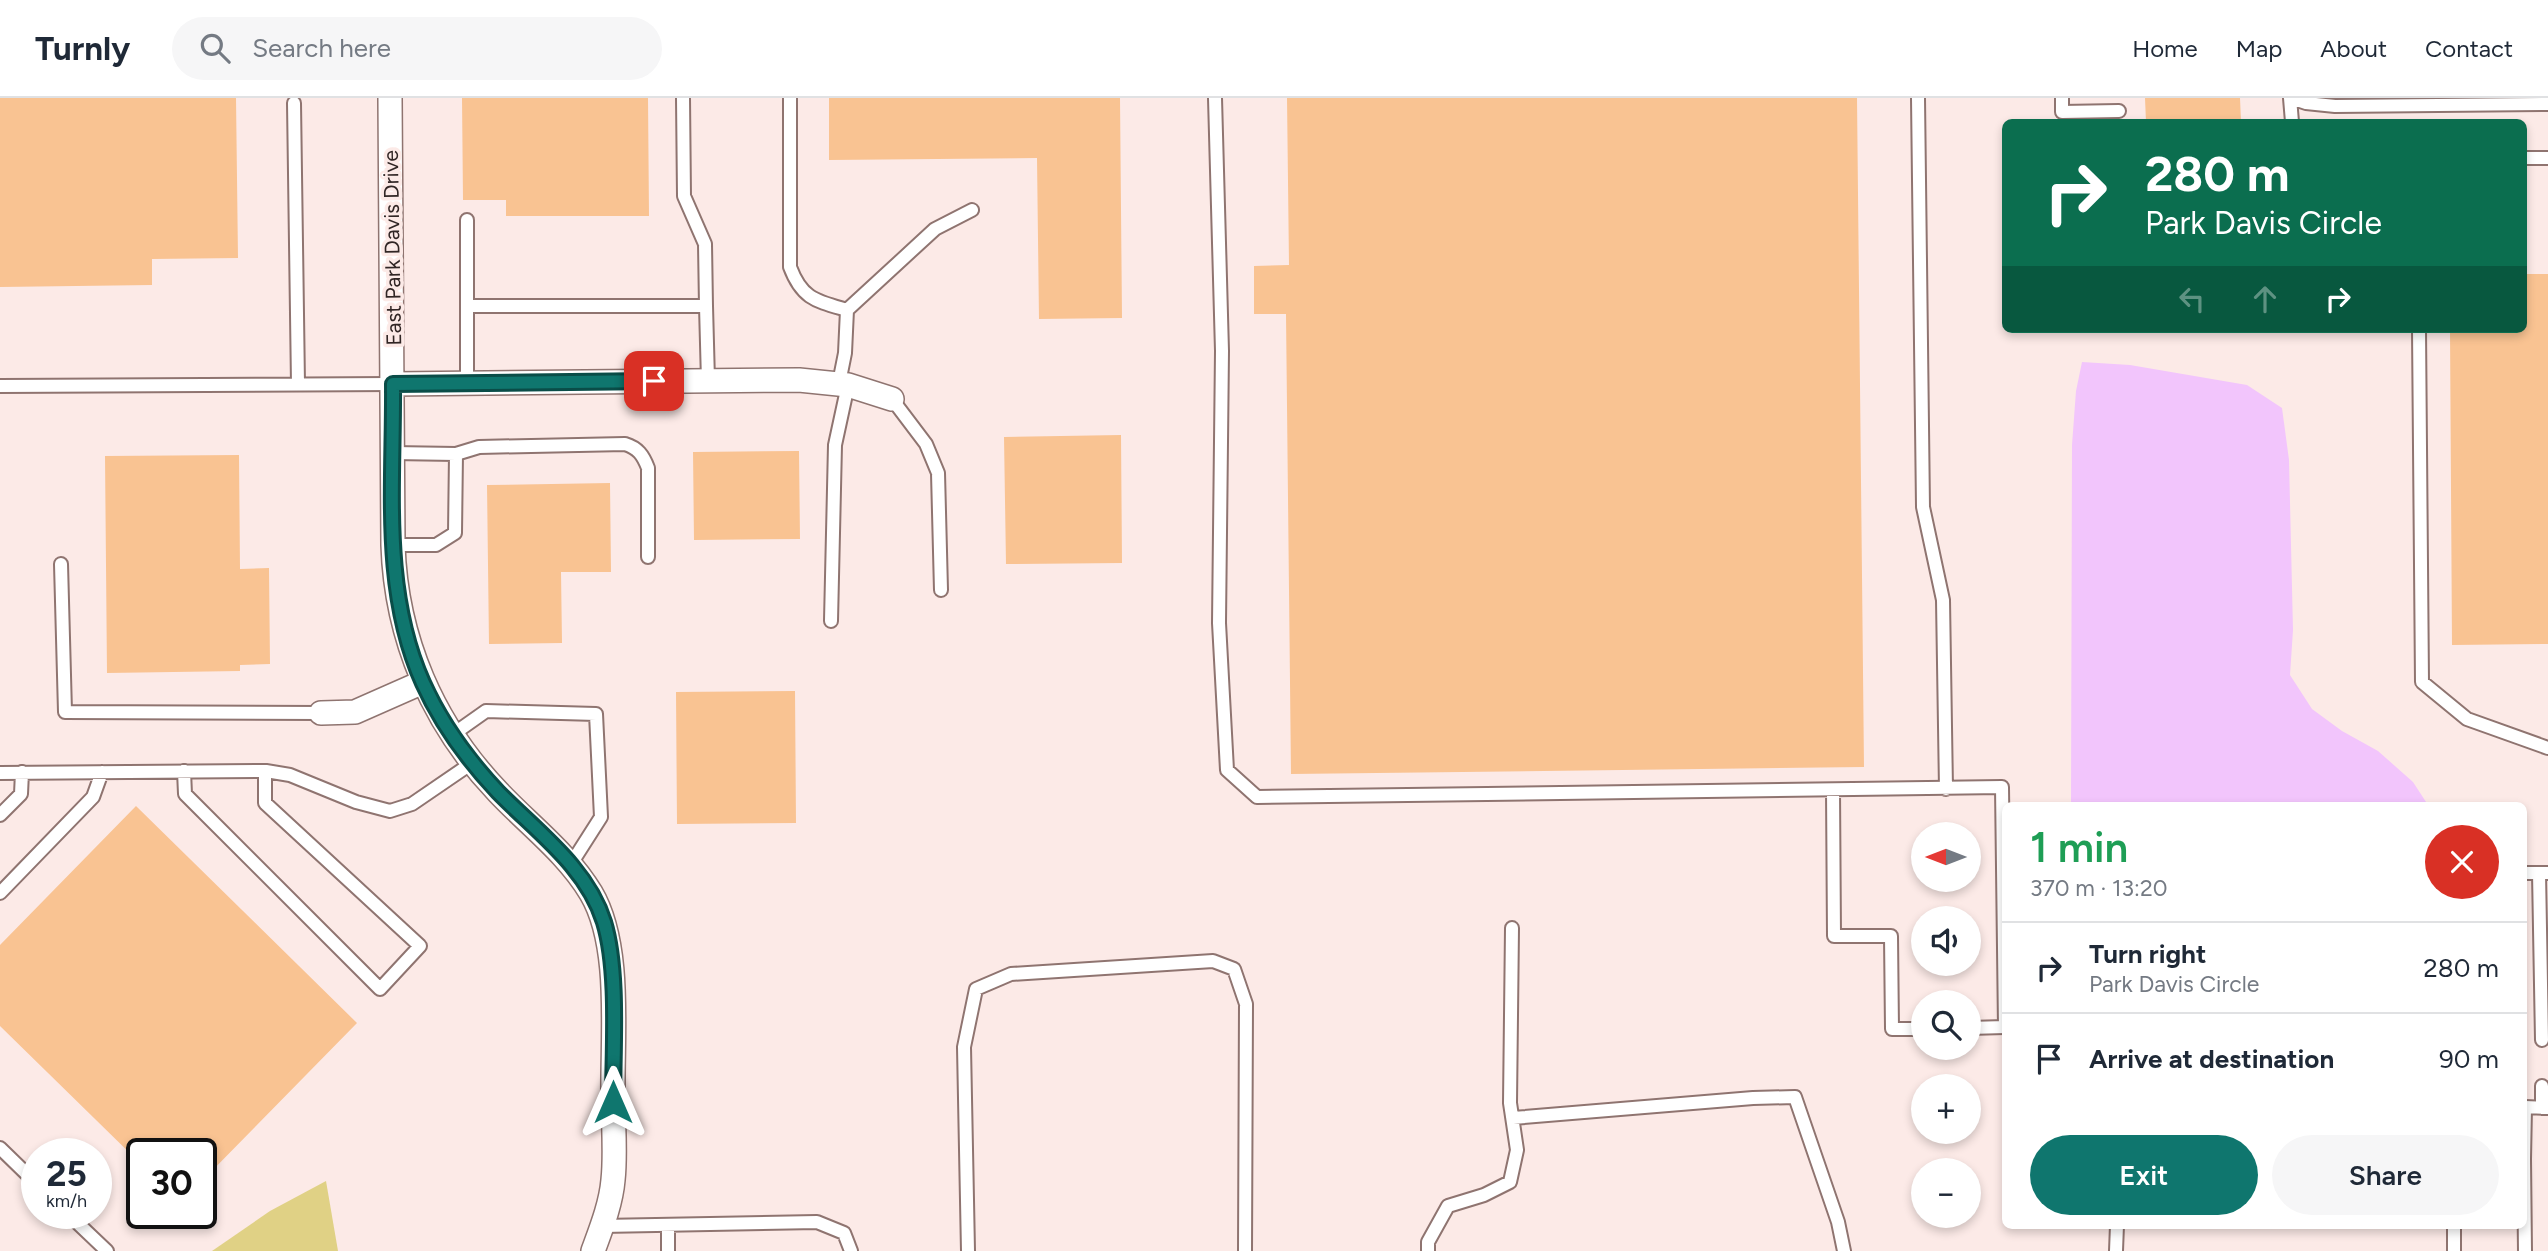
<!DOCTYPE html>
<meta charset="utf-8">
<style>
:root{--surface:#fff;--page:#f6f6f7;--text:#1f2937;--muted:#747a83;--line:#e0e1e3;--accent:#0f766e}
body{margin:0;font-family:Figtree,sans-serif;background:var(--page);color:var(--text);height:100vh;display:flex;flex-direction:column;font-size:26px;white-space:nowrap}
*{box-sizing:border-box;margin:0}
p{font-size:23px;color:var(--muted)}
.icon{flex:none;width:38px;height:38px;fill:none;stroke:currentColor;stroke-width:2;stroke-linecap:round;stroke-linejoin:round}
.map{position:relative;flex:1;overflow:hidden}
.details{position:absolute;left:2002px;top:704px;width:525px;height:427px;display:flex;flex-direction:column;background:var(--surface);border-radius:10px;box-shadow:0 4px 10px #0003}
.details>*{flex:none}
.top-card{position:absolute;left:2002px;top:21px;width:525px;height:214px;border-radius:10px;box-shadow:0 4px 10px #0003;background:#0b6e4f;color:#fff;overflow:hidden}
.needle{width:46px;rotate:270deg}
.tools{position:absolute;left:1911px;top:724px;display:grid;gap:14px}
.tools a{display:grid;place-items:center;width:70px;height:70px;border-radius:50%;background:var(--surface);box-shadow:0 4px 10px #0003;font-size:35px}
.speed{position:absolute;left:21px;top:1040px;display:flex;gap:14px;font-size:35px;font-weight:700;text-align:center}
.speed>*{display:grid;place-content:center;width:91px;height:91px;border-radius:50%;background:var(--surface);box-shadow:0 4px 10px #0003;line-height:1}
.speed small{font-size:18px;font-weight:400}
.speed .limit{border:4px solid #111;border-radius:10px;background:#fff;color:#111}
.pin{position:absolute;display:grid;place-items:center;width:60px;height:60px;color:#fff;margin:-30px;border-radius:14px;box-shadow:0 4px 10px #0006}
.me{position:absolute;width:77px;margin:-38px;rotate:0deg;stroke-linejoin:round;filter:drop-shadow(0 0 5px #0008)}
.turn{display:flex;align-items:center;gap:24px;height:147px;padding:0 28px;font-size:32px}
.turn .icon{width:91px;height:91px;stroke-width:2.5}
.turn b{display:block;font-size:49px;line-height:60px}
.lanes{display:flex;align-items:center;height:66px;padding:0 28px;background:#0003;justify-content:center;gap:35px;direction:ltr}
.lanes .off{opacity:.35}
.round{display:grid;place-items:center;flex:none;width:74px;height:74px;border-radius:37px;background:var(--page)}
.headline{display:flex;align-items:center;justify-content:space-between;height:119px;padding:0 28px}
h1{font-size:42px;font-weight:600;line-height:52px;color:#1e9e55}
.button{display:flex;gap:14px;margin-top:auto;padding:14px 28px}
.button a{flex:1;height:80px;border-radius:42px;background:var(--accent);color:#fff;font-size:28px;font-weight:600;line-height:80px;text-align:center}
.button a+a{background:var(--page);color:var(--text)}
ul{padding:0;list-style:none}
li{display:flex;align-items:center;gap:21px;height:91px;padding:0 28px;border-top:2px solid var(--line)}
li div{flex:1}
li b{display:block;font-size:26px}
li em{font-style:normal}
header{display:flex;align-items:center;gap:42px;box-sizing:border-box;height:98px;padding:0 35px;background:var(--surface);border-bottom:2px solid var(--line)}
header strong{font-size:33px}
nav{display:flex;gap:38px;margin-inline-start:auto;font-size:24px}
.search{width:490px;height:63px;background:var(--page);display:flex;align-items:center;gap:18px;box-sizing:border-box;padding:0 24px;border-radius:38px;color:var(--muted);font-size:26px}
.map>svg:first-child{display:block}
.green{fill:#e0d185}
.water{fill:#f2c5fc}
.building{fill:#f9c392}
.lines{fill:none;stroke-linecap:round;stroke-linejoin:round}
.service-casing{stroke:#8f7470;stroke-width:16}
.minor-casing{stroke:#8f7470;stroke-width:26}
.service{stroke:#fff;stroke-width:12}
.minor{stroke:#fff;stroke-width:23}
.route-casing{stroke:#0a4d48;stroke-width:18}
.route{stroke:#0f766e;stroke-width:12}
.labels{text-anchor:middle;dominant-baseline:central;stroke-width:7;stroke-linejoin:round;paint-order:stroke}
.street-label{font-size:21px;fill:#312625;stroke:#fceae7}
</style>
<header>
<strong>Turnly</strong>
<div class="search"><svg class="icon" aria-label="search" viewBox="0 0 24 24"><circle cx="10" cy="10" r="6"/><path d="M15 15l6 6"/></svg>Search here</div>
<nav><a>Home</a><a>Map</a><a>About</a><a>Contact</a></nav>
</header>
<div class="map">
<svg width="2548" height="1153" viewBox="0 0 2548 1153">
<rect width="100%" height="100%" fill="#fceae7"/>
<path class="green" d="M326,1083l12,70h-126l58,-40z"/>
<path class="water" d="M2082,264l48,3 117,20 35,23 7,52 4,170 -3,45 22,34 30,22 36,20 35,31 15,23h-357l1,-360 4,-54z"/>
<path class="building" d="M0,0h236l2,160 -86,1v26l-152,2z
M462,0h186l1,118h-143v-16h-43z
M829,0h291l2,220 -83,1 -2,-161 -208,2z
M1287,0h570l7,669 -573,7 -5,-460h-32v-48l35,-1z
M2145,0h95l1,24h-95z
M2524,176h24v370l-96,1 -2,-316h74z
M1121,337l1,128 -116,1 -2,-127z
M799,353l1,88 -106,1 -1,-88z
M239,357l1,114 29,-1 1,96 -30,1v6l-133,2 -2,-217z
M610,385l1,89h-50l1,71 -73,1 -2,-159z
M795,593l1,132 -119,1 -1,-132z
M136,708l221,217 -156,159v-29h-59v12l-142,-139v-81z"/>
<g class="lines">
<g class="service-casing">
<path id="service" d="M683,0l1,98 21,48 1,62
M790,0v169c12,32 26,34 57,43l-2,43 -6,30
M1215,0l7,253 -3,272 8,147 30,27 745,-10 3,240 -36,1
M1918,0l5,409 20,93 3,189
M2062,0v14l57,-1
M2290,0l2,24
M2291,0l15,5 29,3 213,-2
M294,5l4,281
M2524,60h24
M468,208h238l2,75
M847,212l88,-81 37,-19
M2419,231l3,353 45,37 81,29
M467,285v-163
M0,288l393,-2
M892,301l34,45 12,29 3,117
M393,355l63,1 -1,79 -19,12h-43
M456,356l23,-7 146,-3c13,4 18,11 23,24v89
M61,466l4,148 256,1
M831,523l4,-176 13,-60
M452,637l34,-24 110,3 5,103 -30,47
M184,673l1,23 195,195 40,-43 -155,-143v-32
M0,675l266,-2 24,4 66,27 34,9 22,-7 60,-41
M1833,692l1,146h57l1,93h31
M0,717l21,-21 1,-22
M2524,775h24
M2539,775l3,167
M0,795l93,-96 9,-25
M2542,988v22
M1513,1020l240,-20 42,-1 43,125 6,29
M0,1050l37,36
M2524,1061l1,92
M2524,1061l1,-52 23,1
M67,1115l40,38
M602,1128l215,-4 27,11 7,18
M668,1153v-26
M968,1153l-4,-204 12,-58 35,-15 202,-13 21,8 12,35 -1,247
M1428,1153v-9l20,-36 36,-11 26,-13 7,-32 -7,-47 2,-175
M2116,1153l1,-26
M2454,1153v-26"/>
</g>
<g class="minor-casing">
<path id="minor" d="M390,0l3,447c3,94 40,179 105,247 31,33 69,61 93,101 31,52 21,142 22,202 0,28 3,58 0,85 -2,24 -12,49 -20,71
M393,286l406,-4 49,5 44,14
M321,615l34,-1 68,-30"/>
</g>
<use href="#service" class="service"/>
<use href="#minor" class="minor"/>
</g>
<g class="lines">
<g class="route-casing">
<path id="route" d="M613,1004c0,-52 6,-131 -9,-180 -17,-55 -68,-91 -106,-130 -31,-33 -57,-69 -75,-109 -42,-93 -29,-200 -30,-299l261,-3"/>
</g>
<use href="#route" class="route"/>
</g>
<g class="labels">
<g class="street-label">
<text transform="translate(392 150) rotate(-91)">East Park Davis Drive</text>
</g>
</g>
</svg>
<div class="tools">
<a><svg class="needle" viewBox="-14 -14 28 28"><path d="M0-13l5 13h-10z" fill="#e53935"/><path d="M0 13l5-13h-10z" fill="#747a83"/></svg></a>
<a><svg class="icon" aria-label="sound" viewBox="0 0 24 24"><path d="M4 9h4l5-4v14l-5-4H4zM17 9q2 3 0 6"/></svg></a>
<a><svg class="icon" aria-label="search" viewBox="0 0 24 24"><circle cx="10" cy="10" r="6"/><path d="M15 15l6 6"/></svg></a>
<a>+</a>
<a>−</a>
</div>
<div class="speed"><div>25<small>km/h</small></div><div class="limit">30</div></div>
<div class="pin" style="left:654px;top:283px;background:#d93025"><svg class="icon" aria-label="arrive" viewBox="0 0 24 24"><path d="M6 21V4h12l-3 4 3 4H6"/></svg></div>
<svg class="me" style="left:613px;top:1004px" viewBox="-20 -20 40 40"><path d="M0-17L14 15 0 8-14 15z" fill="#0f766e" stroke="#fff" stroke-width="4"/></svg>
<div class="top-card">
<div class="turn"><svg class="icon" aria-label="right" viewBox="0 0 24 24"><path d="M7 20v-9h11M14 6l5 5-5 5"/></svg><div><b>280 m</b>Park Davis Circle</div></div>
<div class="lanes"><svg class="icon off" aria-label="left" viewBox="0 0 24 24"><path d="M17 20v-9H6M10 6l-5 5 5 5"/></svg><svg class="icon off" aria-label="ahead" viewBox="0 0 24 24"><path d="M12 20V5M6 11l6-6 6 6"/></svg><svg class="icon" aria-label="right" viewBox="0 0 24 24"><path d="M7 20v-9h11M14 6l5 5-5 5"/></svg></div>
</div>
<section class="details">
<div class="headline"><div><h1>1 min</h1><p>370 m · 13:20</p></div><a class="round" style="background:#d93025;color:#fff"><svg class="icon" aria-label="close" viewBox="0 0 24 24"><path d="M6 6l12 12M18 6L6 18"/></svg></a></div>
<ul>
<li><svg class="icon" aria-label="right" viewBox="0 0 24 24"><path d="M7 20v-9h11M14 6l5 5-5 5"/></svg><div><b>Turn right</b><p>Park Davis Circle</p></div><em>280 m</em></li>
<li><svg class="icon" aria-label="arrive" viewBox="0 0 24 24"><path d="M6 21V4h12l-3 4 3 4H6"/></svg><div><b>Arrive at destination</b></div><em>90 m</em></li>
</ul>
<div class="button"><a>Exit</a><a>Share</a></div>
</section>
</div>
